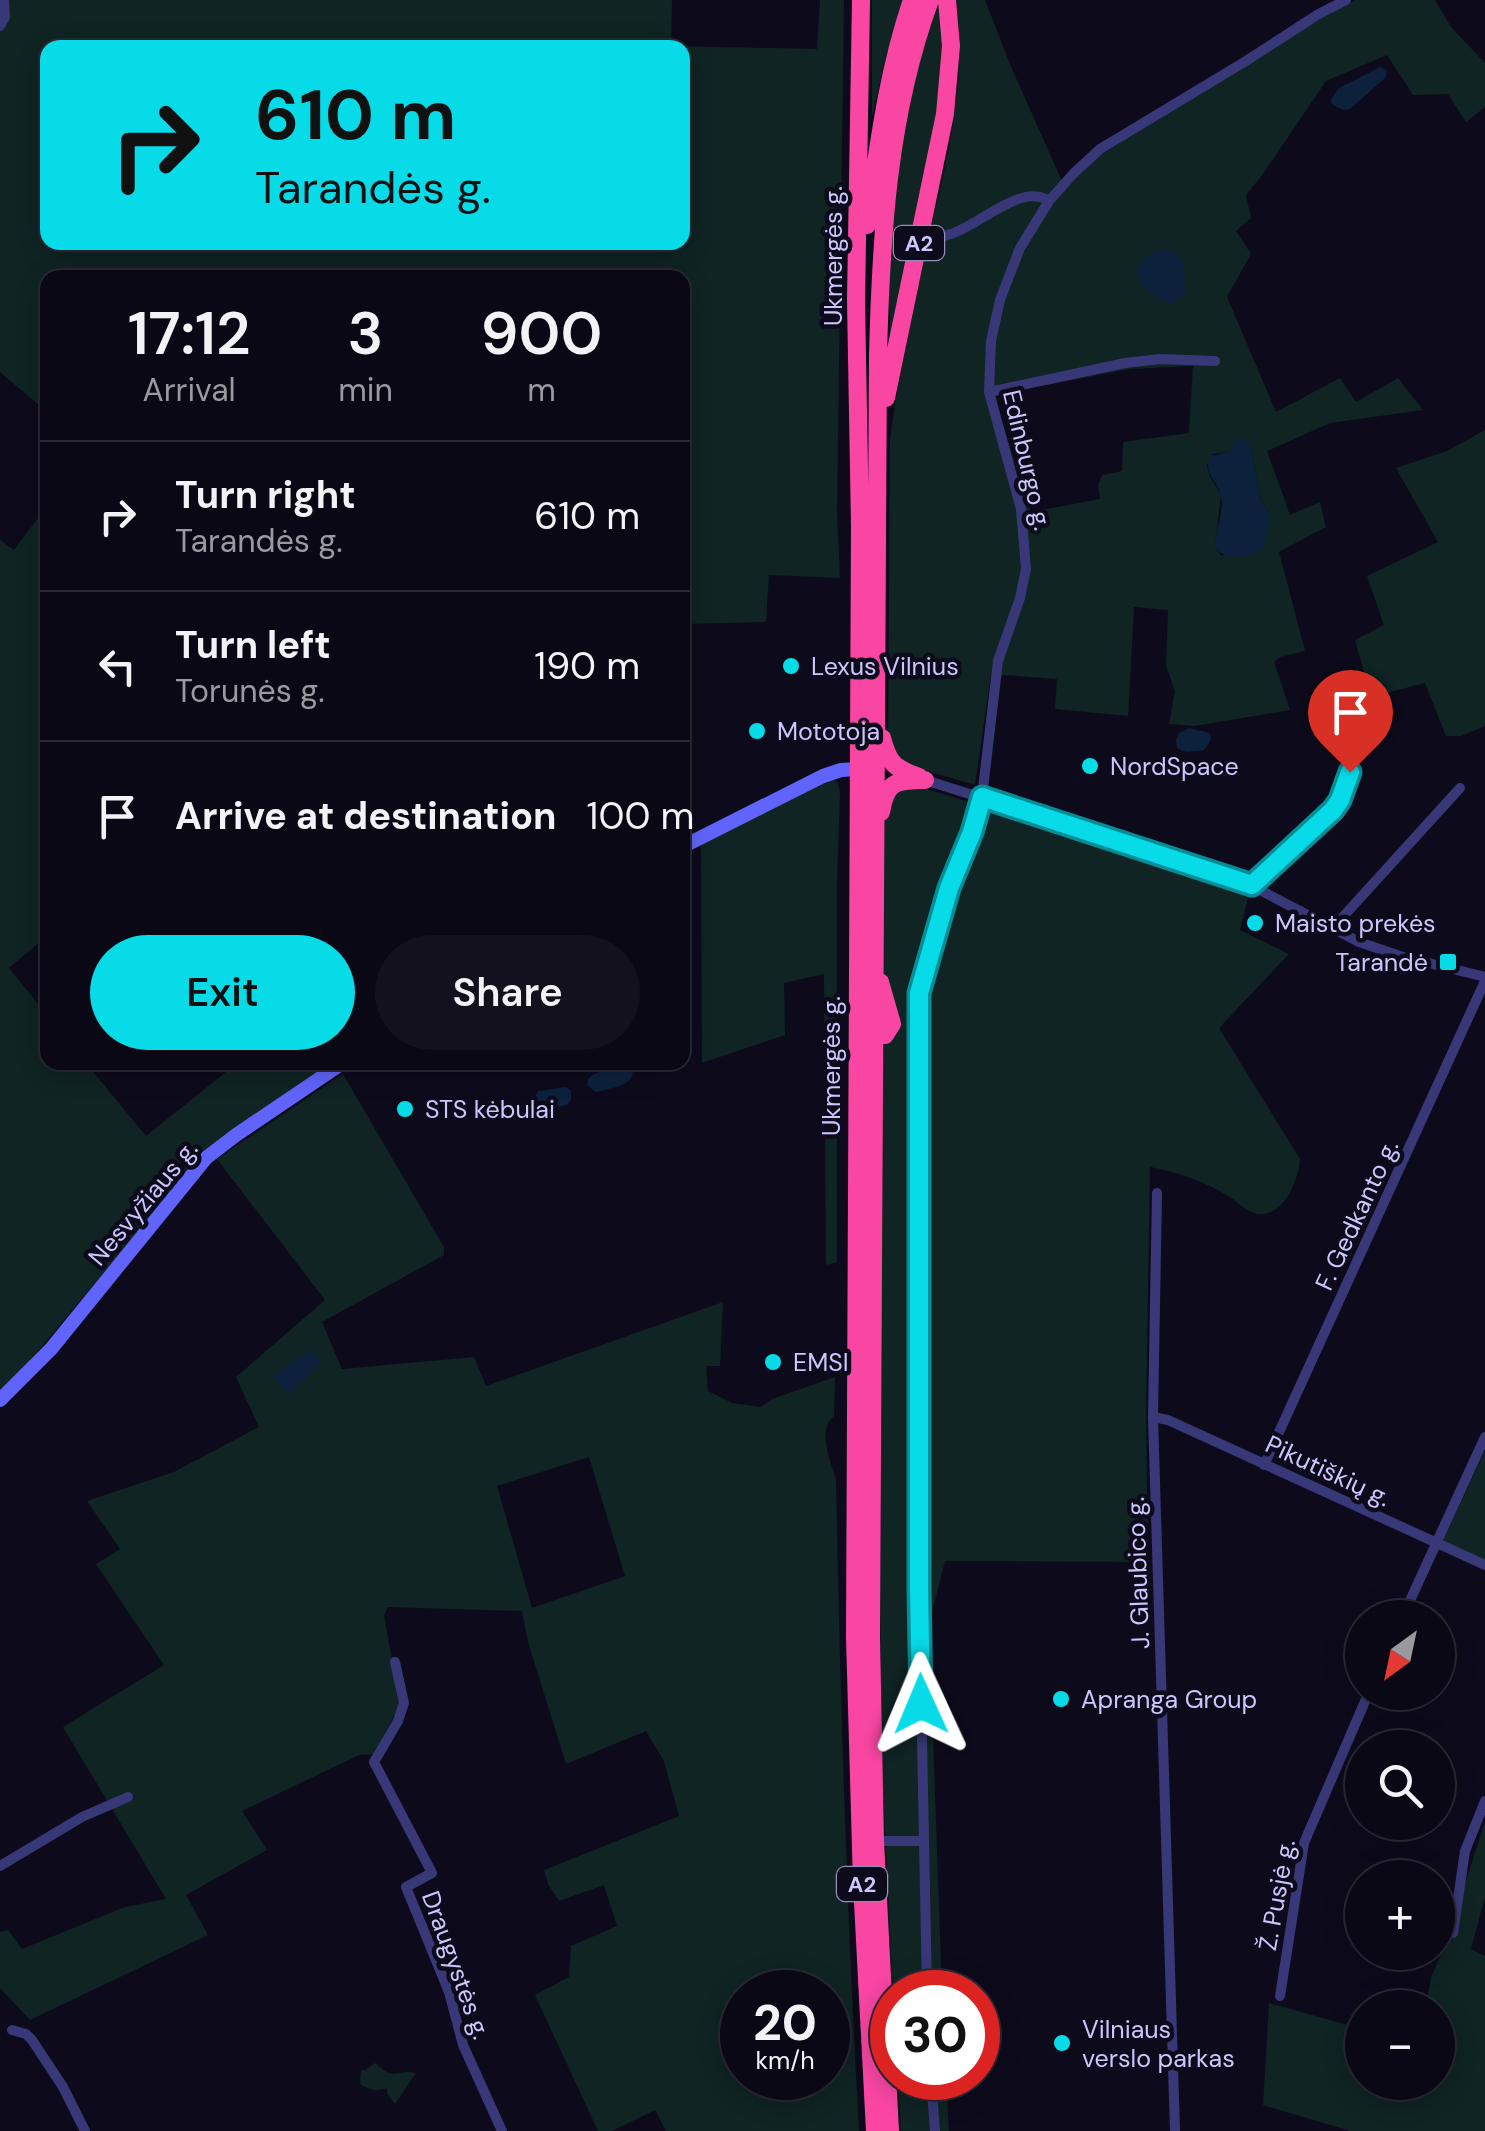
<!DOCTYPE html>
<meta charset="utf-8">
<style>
:root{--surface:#0a0814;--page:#13111d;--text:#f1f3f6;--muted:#999aa0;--line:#2a2934;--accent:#08dbe8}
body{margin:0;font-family:"DM Sans",sans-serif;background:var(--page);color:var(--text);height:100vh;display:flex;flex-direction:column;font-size:38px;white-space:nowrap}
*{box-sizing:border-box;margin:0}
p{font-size:32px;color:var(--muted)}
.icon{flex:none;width:55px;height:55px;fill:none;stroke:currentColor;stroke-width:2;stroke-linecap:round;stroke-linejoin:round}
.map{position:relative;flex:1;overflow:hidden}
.sheet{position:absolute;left:40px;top:270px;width:650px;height:800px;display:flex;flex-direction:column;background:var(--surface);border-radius:20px;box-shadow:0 5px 25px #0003,0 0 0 2px var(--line)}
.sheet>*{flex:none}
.hud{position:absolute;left:40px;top:40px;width:650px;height:210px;border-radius:20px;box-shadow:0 5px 25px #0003,0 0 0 2px var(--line);background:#08dbe8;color:#111;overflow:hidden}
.needle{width:65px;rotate:213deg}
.controls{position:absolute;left:1345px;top:1600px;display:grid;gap:20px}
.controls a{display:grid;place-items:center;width:110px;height:110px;border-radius:50%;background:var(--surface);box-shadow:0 5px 25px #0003,0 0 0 2px var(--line);font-size:50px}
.speed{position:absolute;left:720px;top:1970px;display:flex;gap:20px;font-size:50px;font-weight:700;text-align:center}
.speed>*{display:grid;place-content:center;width:130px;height:130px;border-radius:50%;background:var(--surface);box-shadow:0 5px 25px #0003,0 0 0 2px var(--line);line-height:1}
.speed small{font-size:25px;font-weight:400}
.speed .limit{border:15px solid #d22;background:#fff;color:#111}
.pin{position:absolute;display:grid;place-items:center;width:85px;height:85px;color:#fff;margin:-102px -42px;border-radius:50% 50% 50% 0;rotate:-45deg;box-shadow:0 0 10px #0007}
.pin .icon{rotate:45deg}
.me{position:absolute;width:110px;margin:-55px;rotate:359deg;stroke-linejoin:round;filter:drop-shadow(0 0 8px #0008)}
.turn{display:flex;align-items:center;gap:35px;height:210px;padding:0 50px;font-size:45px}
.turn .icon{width:130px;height:130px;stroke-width:2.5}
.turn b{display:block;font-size:70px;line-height:85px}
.eta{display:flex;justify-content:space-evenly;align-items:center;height:170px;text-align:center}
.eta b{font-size:60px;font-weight:600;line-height:70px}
.primary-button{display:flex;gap:20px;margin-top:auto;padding:20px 50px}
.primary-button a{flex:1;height:115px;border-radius:60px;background:var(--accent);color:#111;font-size:40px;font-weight:600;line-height:115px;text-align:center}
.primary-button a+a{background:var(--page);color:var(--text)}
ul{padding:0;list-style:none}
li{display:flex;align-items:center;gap:30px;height:150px;padding:0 50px;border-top:2px solid var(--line)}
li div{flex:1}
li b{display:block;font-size:38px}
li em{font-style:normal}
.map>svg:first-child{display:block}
.green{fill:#0f2423;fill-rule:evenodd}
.water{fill:#0d213d}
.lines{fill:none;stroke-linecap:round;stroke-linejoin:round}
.street{stroke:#383878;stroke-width:10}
.secondary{stroke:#6164fa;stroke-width:14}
.highway{stroke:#f946a3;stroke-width:18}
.route-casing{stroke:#058e97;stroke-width:25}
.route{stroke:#08dbe8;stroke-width:18}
.poi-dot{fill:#08dbe8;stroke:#0d0b1b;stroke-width:4}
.labels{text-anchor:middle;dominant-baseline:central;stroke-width:9;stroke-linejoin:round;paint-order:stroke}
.shield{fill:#0d0b1b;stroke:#928fb9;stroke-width:2.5}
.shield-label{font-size:22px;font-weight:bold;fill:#cbc7fd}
.street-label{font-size:25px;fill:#cbc7fd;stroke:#0d0b1b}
.poi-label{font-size:25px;fill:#cbc7fd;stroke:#0d0b1b;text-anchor:start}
</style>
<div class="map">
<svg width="1485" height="2131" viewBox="0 0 1485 2131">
<rect width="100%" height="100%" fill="#0d0b1b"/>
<path class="green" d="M0,0h672l-1,46 146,3 3,-49h24l-7,513 3,65 -71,-3 -3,47 -83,2 -1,-346h-634l-1,134 -47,-40zM574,45l4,3h104v194h-634v-194l514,-1z
M872,0h31l-17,57 -14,60z
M939,0l4,46 -3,43 -9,58 -41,197 -1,-100 6,-73 20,-97 14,-52z
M956,0h29l27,69 50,112 66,-44 129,-77 45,-31 53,-29h80l16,27 34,36v44l-19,15 -18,-28 -35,1 -26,-40 -61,26 -63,93 -17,21 5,23 -15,13 15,23 -24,43 49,115 64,-34 16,24 42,-24 25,32 -93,13 -63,28 23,64 30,-13 6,25 -47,25 26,99 -25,6 -6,5 16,48 -96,16 -25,-2 6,-33 -9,-25 2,-56 -34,-3 -6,109 -73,-7 2,-30 -66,-5 -16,111 -75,-22 -12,-19 2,-305 5,-35c11,-56 22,-112 34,-167 18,-77 39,-157 27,-237zM1193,366l-4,67 -66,9 -1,29 -20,4 -4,10 2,14 -69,13c-12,-39 -26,-77 -37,-117l136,-26zM1235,445l16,2 10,54 8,11 -47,44 -7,-8 6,-54 -11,-17 -3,-12 6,-11 16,-2z
M1485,430v296l-24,10h-15l-21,-53 -54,14 -16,-57 29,-15 -17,-49 71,-34 -42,-74 51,-17z
M47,506v430l-38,32 38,47 1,47 38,1 60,73 80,-64 -7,-9h116l-111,72 -18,16 -189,225 -17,15v-851l14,10z
M832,779l6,4 2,11 -3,84v384l-11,3 -2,-291 -40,9 1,52 -83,28 -1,-220z
M920,787l311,95 19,8 -10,40 49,24 -70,74 81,131c-1,19 -14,52 -36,55 -13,2 -24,-10 -34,-17 -24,-15 -52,-25 -80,-30l-4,244 2,151 -203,-1 -16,64 13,367h-49l-11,-224 -2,-176 3,-549 13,-9 4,-13 -16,-41v-177l9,-13z
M343,1074l101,173v8l-122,67 20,47 132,-12 12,29 237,-84 -3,64h-14l2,25 24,12 29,4 11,-8 63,-22 -1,39c-17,13 -4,45 2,63 4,218 11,435 23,652h-193l-11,-21 -43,21h-14l-63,-136 34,-18 2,-31 46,-20 -13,-41 -45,16 -11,-17 -4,-14 135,-54 -15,-55 -18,-30 -80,33 -38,-122 -6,-31 -134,-4 -4,8 16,90 -27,49 -14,1 -117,56 25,39 -81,45 22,40 -178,85 -30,-32v-56l8,-2 14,19 103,-42 41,-8 -103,-172 101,-62 -68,-101 24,-15 -33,-48 87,-29 85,-45 -23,-50 89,-77 -108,-141zM589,1457l36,119 -93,32 -35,-122zM742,1992h86v86h-86z
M1485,1451v109l-42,-19z
M1485,1822v75l-14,52 14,7v175h-135l-87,-26 6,-102 93,26v53h76v-74l-12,-1 5,-30 13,-29z
M375,2063c21,20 20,5 41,10l-21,31 -7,-9 -1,-7c-11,4 -17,2 -27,-4l1,-14h4z
M898,2078h48l3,53h-48z"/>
<path class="water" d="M1380,67l7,3 -2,8 -35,31 -7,1 -11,-6 -1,-5 8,-11z
M1161,249l8,1 14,11 3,27 -2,8 -12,8c-31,-12 -53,-37 -11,-55z
M1238,438l9,3 4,6 10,54 8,11 2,10 -8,27c-14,8 -37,13 -48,-1 0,-16 9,-36 6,-52 -4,-17 -18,-20 -11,-40l19,-4z
M1189,728l21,5 1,7 -7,10 -18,2 -9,-4 -1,-8 3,-7z
M625,1063l6,2c9,20 -20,23 -35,27l-9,-7 1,-6 4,-4z
M566,1087l5,4v9l-4,5 -26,5 -5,-3 -1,-10 3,-6z
M310,1350l10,10 -1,5 -30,30 -14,-15 -1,-5z"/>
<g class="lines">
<path class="street" d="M0,26l5,-9 -1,-17
M921,234c2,0 13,3 16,3 34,-1 81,-57 112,-36
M989,392l136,-29 35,-4 55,2
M925,780l314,99 120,63 41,14 85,21
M1253,885l80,-75 12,-19 9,-40
M1335,930l6,-11 119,-131
M1157,1193l-4,224 22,714
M1153,1417l15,3 317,145
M1264,1465l221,-484
M1402,1618l83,-181
M395,1662l9,41 -6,18 -24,41 58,111 -26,14 43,105 14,53 39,86
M875,1841h49
M0,1866l82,-49 46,-20
M1453,1933l12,-82 20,-50
M927,1992l-8,-404v-595l30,-105 23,-57 10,-34 16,-136 22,-63 6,-29 -5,-60 -32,-117 2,-51 9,-41 20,-52 29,-47 24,-27 27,-25 146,-88 71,-46 29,-15
M1280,1996l24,-153 65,-151
M12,2030l14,4 6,6 31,47 22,44
M931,2078l4,53"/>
<path class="secondary" d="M682,847l141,-71 18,-6 17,-1
M0,1400l51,-51 155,-191 30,-23 108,-73"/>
<path class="highway" d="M861,0l-5,300 4,226 -5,1111 7,246 13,248
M867,225c11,-76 20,-152 45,-225
M886,398l59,-284 6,-68 -4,-46
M882,738c7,26 12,30 37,39
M881,812c5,-31 16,-32 44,-32
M873,1035h12l7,-11 -12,-42
M890,2131l-15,-290 -4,-205 7,-1281c3,-121 10,-240 52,-355"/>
</g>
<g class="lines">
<g class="route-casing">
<path id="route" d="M921,1704l-2,-116v-595l30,-105 23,-56 10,-35 270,88 81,-75 7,-10 10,-28"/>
</g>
<use href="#route" class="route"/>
</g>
<g class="poi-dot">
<circle cx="791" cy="666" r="10"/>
<circle cx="757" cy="731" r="10"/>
<circle cx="1090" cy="766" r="10"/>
<circle cx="1255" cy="923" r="10"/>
<rect x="1438" y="952" width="20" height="20" rx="5"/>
<circle cx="405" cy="1109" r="10"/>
<circle cx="773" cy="1362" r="10"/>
<circle cx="1061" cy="1699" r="10"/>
<circle cx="1062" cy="2043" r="10"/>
</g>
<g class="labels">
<g class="shield">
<rect x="894" y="226" width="50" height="34" rx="8"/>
<rect x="837" y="1867" width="50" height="34" rx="8"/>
</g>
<g class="shield-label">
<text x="919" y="243">A2</text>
<text x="862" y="1884">A2</text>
</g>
<g class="street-label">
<text transform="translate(833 256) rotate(-90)">Ukmergės g.</text>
<text transform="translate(1027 460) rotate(77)">Edinburgo g.</text>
<text transform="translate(831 1066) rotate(-90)">Ukmergės g.</text>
<text transform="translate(143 1203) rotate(-50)">Nesvyžiaus g.</text>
<text transform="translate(1357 1215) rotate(-65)">F. Gedkanto g.</text>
<text transform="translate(1328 1471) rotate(25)">Pikutiškių g.</text>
<text transform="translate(1138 1573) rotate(-92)">J. Glaubico g.</text>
<text transform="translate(1277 1895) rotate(-80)">Ž. Pusjė g.</text>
<text transform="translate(456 1965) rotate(70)">Draugystės g.</text>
</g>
<g class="poi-label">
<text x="811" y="666">Lexus Vilnius</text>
<text x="777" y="731">Mototoja</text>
<text x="1110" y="766">NordSpace</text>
<text x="1275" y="923">Maisto prekės</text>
<text x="1428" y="962" text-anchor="end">Tarandė</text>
<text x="425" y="1109">STS kėbulai</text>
<text x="793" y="1362">EMSI</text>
<text x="1081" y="1699">Apranga Group</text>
<text x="1082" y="2029">Vilniaus<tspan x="1082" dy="29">verslo parkas</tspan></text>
</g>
</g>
</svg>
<div class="controls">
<a><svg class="needle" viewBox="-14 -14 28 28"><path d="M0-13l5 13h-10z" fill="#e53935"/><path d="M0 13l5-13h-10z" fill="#999aa0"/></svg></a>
<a><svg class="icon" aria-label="search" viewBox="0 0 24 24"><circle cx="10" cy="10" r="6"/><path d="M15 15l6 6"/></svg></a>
<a>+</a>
<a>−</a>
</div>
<div class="speed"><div>20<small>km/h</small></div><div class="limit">30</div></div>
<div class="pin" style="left:1350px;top:772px;background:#d93025"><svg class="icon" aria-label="arrive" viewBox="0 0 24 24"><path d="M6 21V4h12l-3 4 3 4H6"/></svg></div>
<svg class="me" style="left:921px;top:1704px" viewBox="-20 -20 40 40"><path d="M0-17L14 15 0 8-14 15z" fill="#08dbe8" stroke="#fff" stroke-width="4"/></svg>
<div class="hud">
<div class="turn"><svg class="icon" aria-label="right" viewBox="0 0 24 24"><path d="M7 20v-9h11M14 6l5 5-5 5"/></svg><div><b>610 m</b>Tarandės g.</div></div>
</div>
<section class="sheet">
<div class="eta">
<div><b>17:12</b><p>Arrival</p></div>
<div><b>3</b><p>min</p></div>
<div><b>900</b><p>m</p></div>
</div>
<ul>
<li><svg class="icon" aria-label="right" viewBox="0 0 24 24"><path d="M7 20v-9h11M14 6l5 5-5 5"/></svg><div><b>Turn right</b><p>Tarandės g.</p></div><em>610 m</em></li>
<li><svg class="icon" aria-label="left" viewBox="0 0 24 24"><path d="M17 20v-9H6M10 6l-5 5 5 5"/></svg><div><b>Turn left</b><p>Torunės g.</p></div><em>190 m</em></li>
<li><svg class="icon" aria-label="arrive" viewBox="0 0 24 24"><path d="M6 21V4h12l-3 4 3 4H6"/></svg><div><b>Arrive at destination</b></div><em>100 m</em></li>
</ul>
<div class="primary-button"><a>Exit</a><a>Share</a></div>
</section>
</div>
